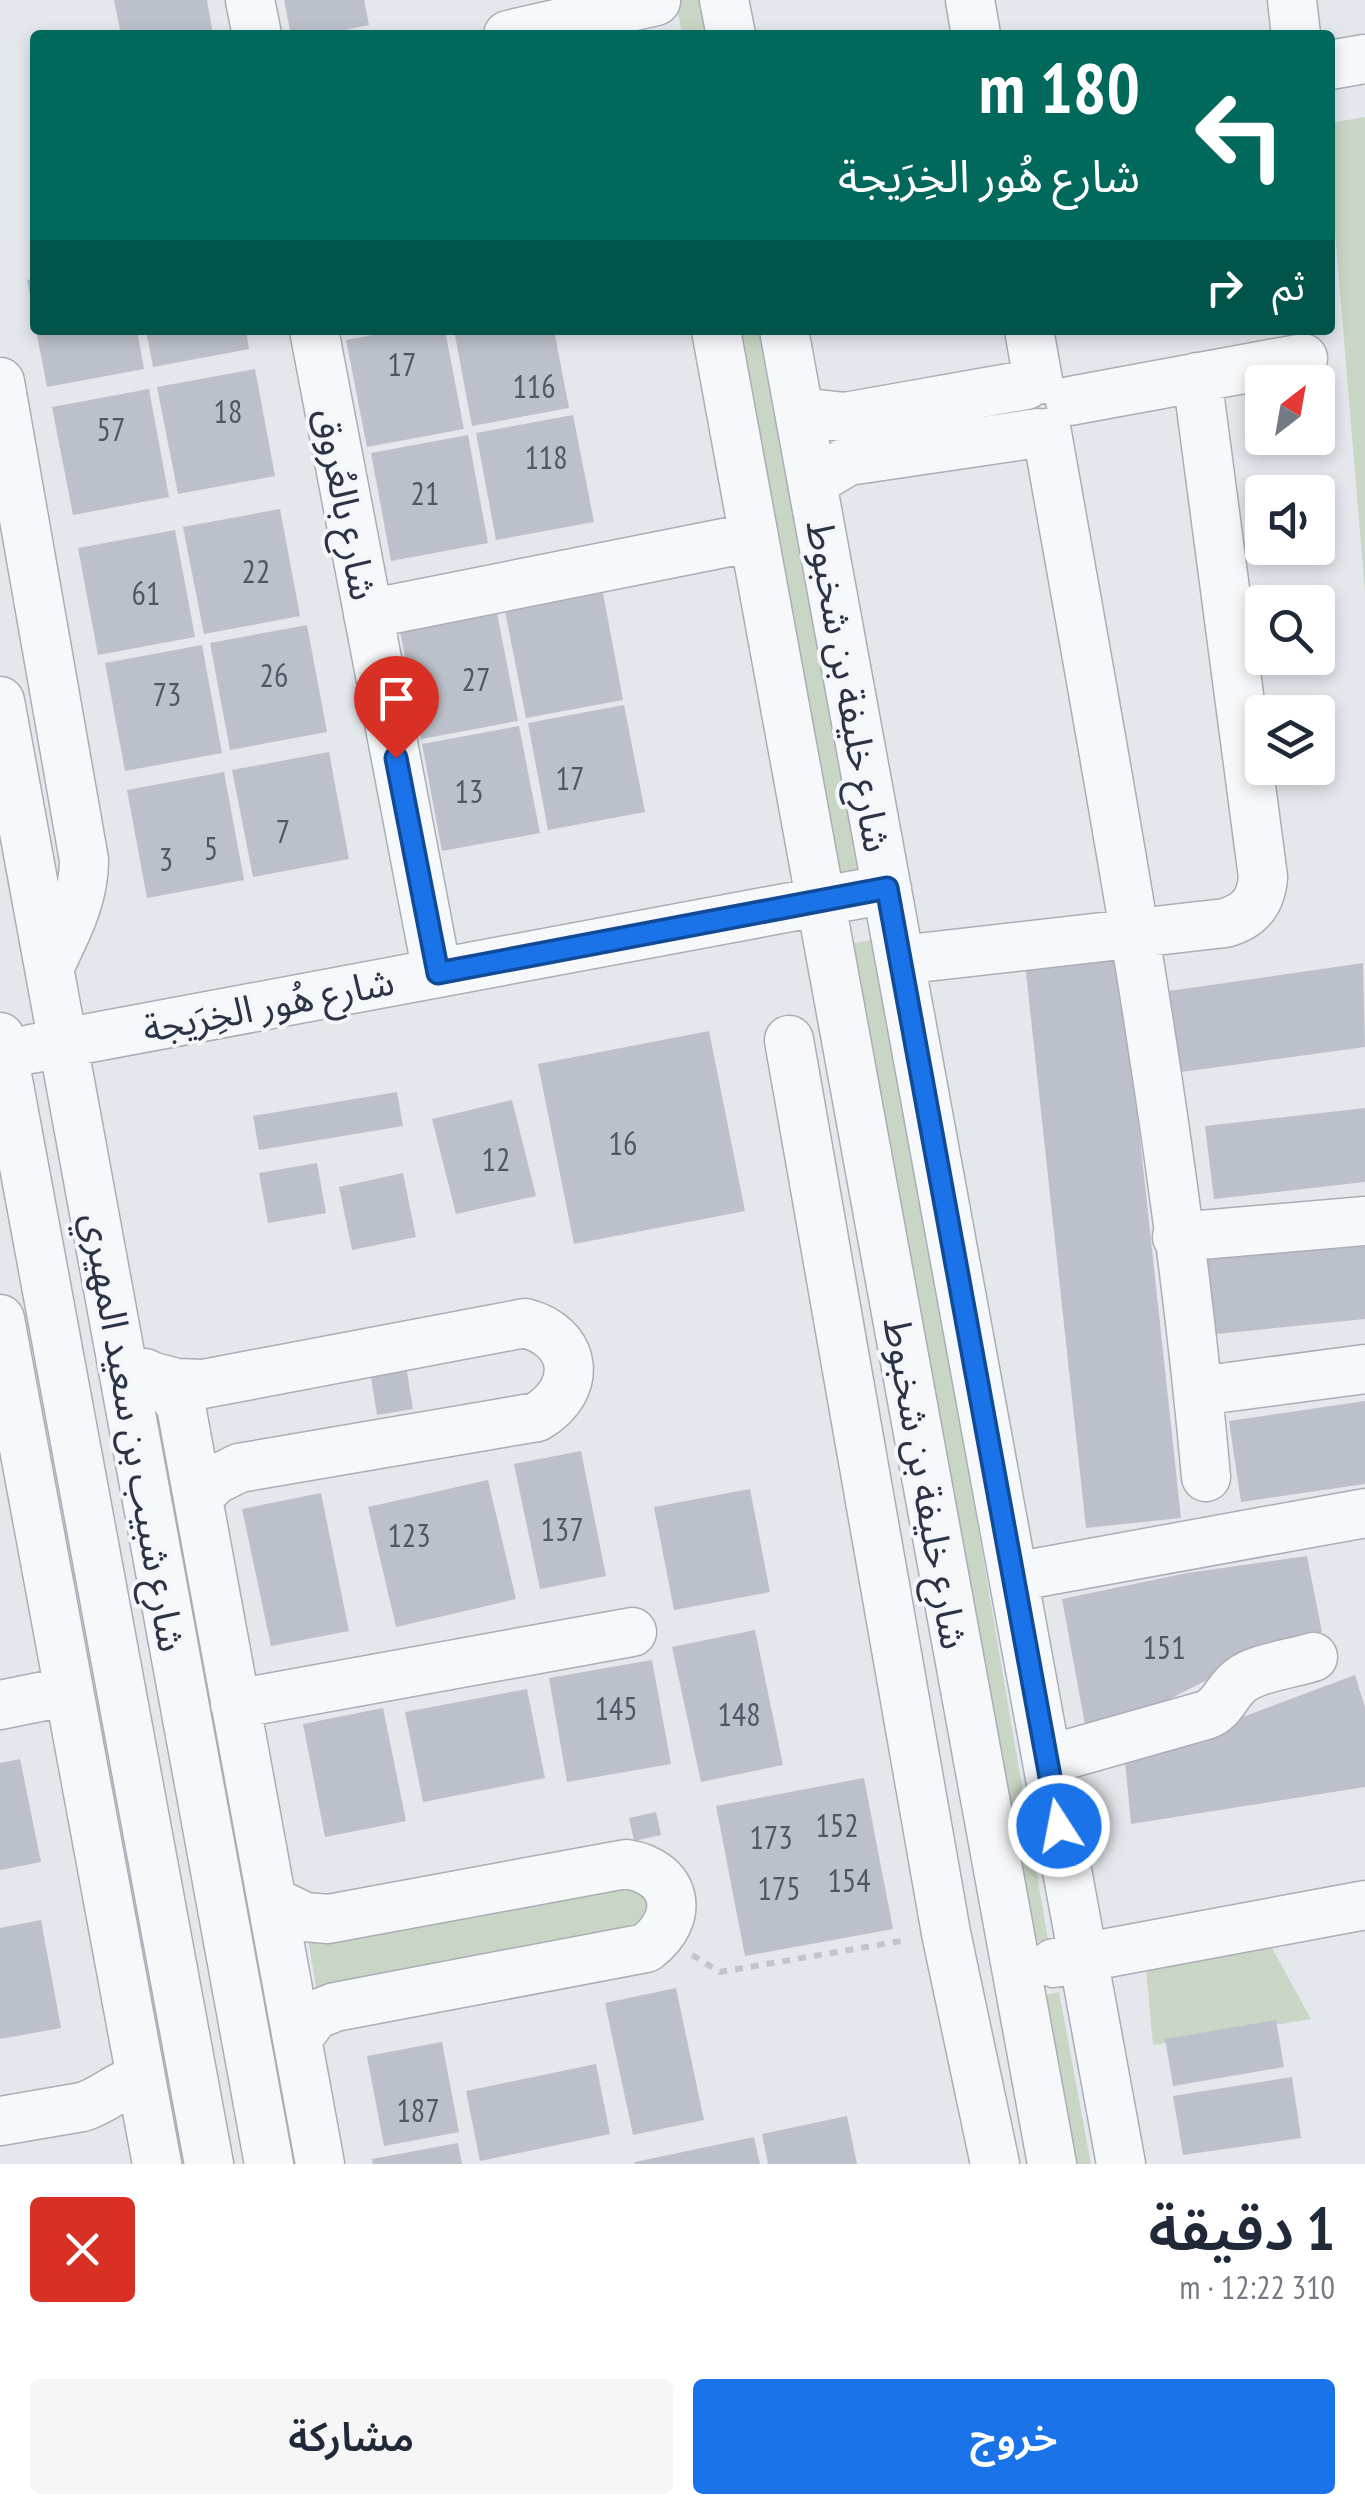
<!DOCTYPE html>
<html lang="ar">
<meta charset="utf-8">
<style>
:root{--surface:#fff;--page:#f6f6f7;--text:#1f2937;--muted:#747a83;--accent:#1a73e8}
body{margin:0;font-family:"PT Sans Narrow","Noto Sans Arabic",sans-serif;background:var(--page);color:var(--text);direction:rtl;height:100vh;display:flex;flex-direction:column;font-size:38px;white-space:nowrap}
*{box-sizing:border-box;margin:0}
p{font-size:32px;color:var(--muted)}
.icon{flex:none;width:55px;height:55px;fill:none;stroke:currentColor;stroke-width:2;stroke-linecap:round;stroke-linejoin:round}
.map{position:relative;height:2164px;overflow:hidden;direction:ltr}
.sheet{display:flex;flex-direction:column;background:var(--surface);flex:1}
.sheet>*{flex:none}
.guide{position:absolute;left:30px;top:30px;width:1305px;height:305px;border-radius:10px;box-shadow:0 5px 15px #0003;direction:rtl;background:#00695c;color:#fff;overflow:hidden}
.needle{width:65px;rotate:31deg}
.controls{position:absolute;left:1245px;top:365px;display:grid;gap:20px}
.controls a{display:grid;place-items:center;width:90px;height:90px;border-radius:10px;background:var(--surface);box-shadow:0 5px 15px #0003;font-size:50px}
.pin{position:absolute;display:grid;place-items:center;width:85px;height:85px;color:#fff;margin:-102px -42px;border-radius:50% 50% 50% 0;rotate:-45deg;box-shadow:0 0 10px #0007}
.pin .icon{rotate:45deg}
.me{position:absolute;width:110px;margin:-55px;rotate:349deg;stroke-linejoin:round;filter:drop-shadow(0 0 8px #0008)}
.turn{display:flex;align-items:center;gap:35px;height:210px;padding:0 30px;font-size:45px}
.turn .icon{width:130px;height:130px;stroke-width:2.5}
.turn b{display:block;font-size:70px;line-height:85px}
.then{display:flex;align-items:center;height:95px;padding:0 30px;background:#0003;gap:20px;font-size:38px}
.round{display:grid;place-items:center;flex:none;width:105px;height:105px;border-radius:10px;background:var(--page)}
.summary{display:flex;align-items:center;justify-content:space-between;height:170px;padding:0 30px}
h1{font-size:60px;font-weight:600;line-height:75px}
.button{display:flex;gap:20px;margin-top:auto;padding:20px 30px}
.button a{flex:1;height:115px;border-radius:10px;background:var(--accent);color:#fff;font-size:40px;font-weight:600;line-height:115px;text-align:center}
.button a+a{background:var(--page);color:var(--text)}
.map>svg:first-child{display:block}
.green{fill:#c9d6c5}
.building{fill:#bbc0ca}
.lines{fill:none;stroke-linecap:round;stroke-linejoin:round}
.minor-casing{stroke:#a9aeb7;stroke-width:51}
.path{stroke:#c2c5cb;stroke-width:6;stroke-dasharray:8 8;stroke-linecap:butt}
.minor{stroke:#f7f8fa;stroke-width:48}
.route-casing{stroke:#114b97;stroke-width:25}
.route{stroke:#1a73e8;stroke-width:18}
.labels{text-anchor:middle;dominant-baseline:central;stroke-width:8;stroke-linejoin:round;paint-order:stroke}
.number-label{font-size:32px;fill:#4f5766}
.street-label{font-size:38px;fill:#2b3445;stroke:#f4f6f9}
</style>
<div class="map">
<svg width="1365" height="2164" viewBox="0 0 1365 2164">
<rect width="100%" height="100%" fill="#e4e7ec"/>
<path class="green" d="M676,0h28l7,35h-29z
M1365,117v475l-35,-420v-49z
M738,330h27l100,540 -25,7z
M878,939l170,1001 -28,5 -172,-1001z
M639,1863l21,66 -343,63 -11,-64z
M1272,1948l39,71 -158,26 -7,-77z
M1059,1992l32,172h-28l-31,-166z"/>
<path class="building" d="M114,0h93l6,35h-92z
M284,0h80l5,25 -49,10h-29z
M35,278v35h-2l-6,-33z
M36,330h101l7,39 -97,18z
M146,330h100l3,19 -96,18z
M400,330h45l19,99 -97,18 -21,-107z
M454,330h100l15,78 -97,18z
M255,369l20,107 -97,18 -21,-107z
M149,389l20,108 -96,18 -21,-108z
M573,415l21,107 -98,18 -20,-107z
M468,435l20,108 -97,18 -20,-108z
M280,509l20,107 -96,18 -21,-107z
M175,530l20,107 -97,18 -20,-107z
M603,593l20,107 -97,18 -21,-107z
M497,613l21,108 -97,18 -21,-108z
M307,625l20,107 -97,18 -20,-107z
M202,645l20,108 -97,18 -20,-108z
M624,705l21,107 -97,18 -20,-107z
M519,726l21,107 -98,18 -20,-107z
M329,752l20,107 -96,18 -21,-107z
M224,772l20,108 -97,18 -20,-108z
M1119,944l62,574 -95,10 -62,-574z
M1363,963l2,84 -184,25 -12,-81z
M709,1031l36,180 -171,33 -36,-180z
M397,1092l6,34 -144,24 -6,-34z
M512,1100l24,96 -80,18 -24,-95z
M1365,1108v74l-151,17 -9,-73z
M317,1163l9,50 -58,10 -9,-50z
M403,1173l13,64 -64,13 -13,-63z
M1365,1241v78l-158,16 -8,-77z
M406,1366l7,43 -36,6 -7,-44z
M1365,1401v83l-124,18 -12,-81z
M581,1451l25,125 -66,13 -26,-125z
M488,1480l28,119 -120,28 -28,-120z
M750,1489l20,103 -96,18 -20,-103z
M321,1493l28,138 -78,15 -29,-137z
M1307,1556l15,76 -121,51 -113,58 -26,-142 125,-26z
M755,1630l28,135 -82,17 -29,-135z
M652,1660l19,104 -104,18 -18,-104z
M1355,1675l10,32v80l-234,37 -6,-63z
M527,1689l18,89 -122,24 -18,-90z
M383,1708l23,113 -81,16 -22,-113z
M20,1759l21,103 -41,8v-107z
M864,1778l29,151 -148,27 -29,-150z
M656,1812l5,23 -27,6 -5,-23z
M41,1920l20,108 -61,11v-111z
M676,1988l28,132 -71,15 -28,-132z
M1276,2020l8,47 -111,19 -8,-47z
M442,2042l17,90 -75,14 -17,-90z
M596,2064l14,70 -130,27 -14,-70z
M1292,2077l9,61 -118,17 -10,-59z
M847,2116l10,48h-89l-6,-30z
M754,2137l6,27h-125v-2z
M458,2143l4,21h-89l-1,-5z"/>
<g class="lines">
<g class="minor-casing">
<path id="minor" d="M250,0l7,35
M724,0l7,35
M970,0l6,35
M1292,0l4,35
M508,35l148,-34
M1330,65l35,-6
M314,330l123,643
M716,330l336,1834
M784,330l337,1834
M1029,330l9,50
M0,382l84,478c0,40 -18,72 -35,108
M1070,401l233,-43
M799,412l46,5 181,-32
M1047,433c61,346 128,693 159,1044
M813,482l35,-21 190,-28
M368,614l386,-77
M0,701l269,1463
M900,960l325,-37c25,-7 36,-21 38,-46l-66,-500
M0,1037l209,1127
M789,1040l157,893 49,231
M31,1049l856,-160
M1177,1237l188,-16
M0,1319l157,845
M145,1373l22,12 14,21 139,758
M154,1377l22,6 27,1 322,-61c53,14 59,66 12,94l-298,51 -24,12 -17,17
M1199,1391l166,-22
M1014,1577l351,-64
M235,1704l397,-72
M0,1705l69,-14
M1047,1760l159,-45c18,-7 20,-24 35,-35 18,-13 50,-16 72,-23
M272,1901l33,16 23,2 298,-55c51,8 61,53 20,84l-311,59 -20,8 -18,24
M1054,1963l311,-58
M0,2121l82,-14c22,-6 36,-23 59,-27"/>
</g>
<path class="path" d="M692,1955l28,17 187,-32"/>
<use href="#minor" class="minor"/>
</g>
<g class="lines">
<g class="route-casing">
<path id="route" d="M396,758l42,215 449,-85 172,938"/>
</g>
<use href="#route" class="route"/>
</g>
<g class="labels">
<g class="number-label">
<text x="402" y="364">17</text>
<text x="534" y="386">116</text>
<text x="228" y="411">18</text>
<text x="111" y="429">57</text>
<text x="546" y="457">118</text>
<text x="425" y="493">21</text>
<text x="256" y="571">22</text>
<text x="146" y="593">61</text>
<text x="274" y="675">26</text>
<text x="476" y="679">27</text>
<text x="167" y="694">73</text>
<text x="570" y="778">17</text>
<text x="469" y="791">13</text>
<text x="283" y="831">7</text>
<text x="211" y="848">5</text>
<text x="166" y="859">3</text>
<text x="623" y="1143">16</text>
<text x="496" y="1159">12</text>
<text x="562" y="1529">137</text>
<text x="409" y="1535">123</text>
<text x="1164" y="1647">151</text>
<text x="616" y="1708">145</text>
<text x="739" y="1714">148</text>
<text x="837" y="1825">152</text>
<text x="771" y="1837">173</text>
<text x="849" y="1880">154</text>
<text x="779" y="1888">175</text>
<text x="418" y="2110">187</text>
</g>
<g class="street-label">
<text transform="translate(347 504) rotate(79)">شارع بالعُروق</text>
<text transform="translate(850 686) rotate(80)">شارع خليفة بن شخبوط</text>
<text transform="translate(268 1004) rotate(-11)">شارع هُور الخِرَيجة</text>
<text transform="translate(135 1432) rotate(80)">شارع شبيب بن سعيد المهيري</text>
<text transform="translate(927 1483) rotate(80)">شارع خليفة بن شخبوط</text>
</g>
</g>
</svg>
<div class="controls">
<a><svg class="needle" viewBox="-14 -14 28 28"><path d="M0-13l5 13h-10z" fill="#e53935"/><path d="M0 13l5-13h-10z" fill="#747a83"/></svg></a>
<a><svg class="icon" aria-label="sound" viewBox="0 0 24 24"><path d="M4 9h4l5-4v14l-5-4H4zM17 9q2 3 0 6"/></svg></a>
<a><svg class="icon" aria-label="search" viewBox="0 0 24 24"><circle cx="10" cy="10" r="6"/><path d="M15 15l6 6"/></svg></a>
<a><svg class="icon" aria-label="layers" viewBox="0 0 24 24"><path d="M12 4l9 5-9 5-9-5zM3 14l9 5 9-5"/></svg></a>
</div>
<div class="pin" style="left:396px;top:758px;background:#d93025"><svg class="icon" aria-label="arrive" viewBox="0 0 24 24"><path d="M6 21V4h12l-3 4 3 4H6"/></svg></div>
<svg class="me" style="left:1059px;top:1826px" viewBox="-20 -20 40 40"><circle r="17" fill="#1a73e8" stroke="#fff" stroke-width="3"/><path d="M0-11L8 9 0 5-8 9z" fill="#fff"/></svg>
<div class="guide">
<div class="turn"><svg class="icon" aria-label="left" viewBox="0 0 24 24"><path d="M17 20v-9H6M10 6l-5 5 5 5"/></svg><div><b>180 m</b>شارع هُور الخِرَيجة</div></div>
<div class="then">ثم<svg class="icon" aria-label="right" viewBox="0 0 24 24"><path d="M7 20v-9h11M14 6l5 5-5 5"/></svg></div>
</div>
</div>
<section class="sheet">
<div class="summary"><div><h1>1 دقيقة</h1><p>310 m · 12:22</p></div><a class="round" style="background:#d93025;color:#fff"><svg class="icon" aria-label="close" viewBox="0 0 24 24"><path d="M6 6l12 12M18 6L6 18"/></svg></a></div>
<div class="button"><a>خروج</a><a>مشاركة</a></div>
</section>
